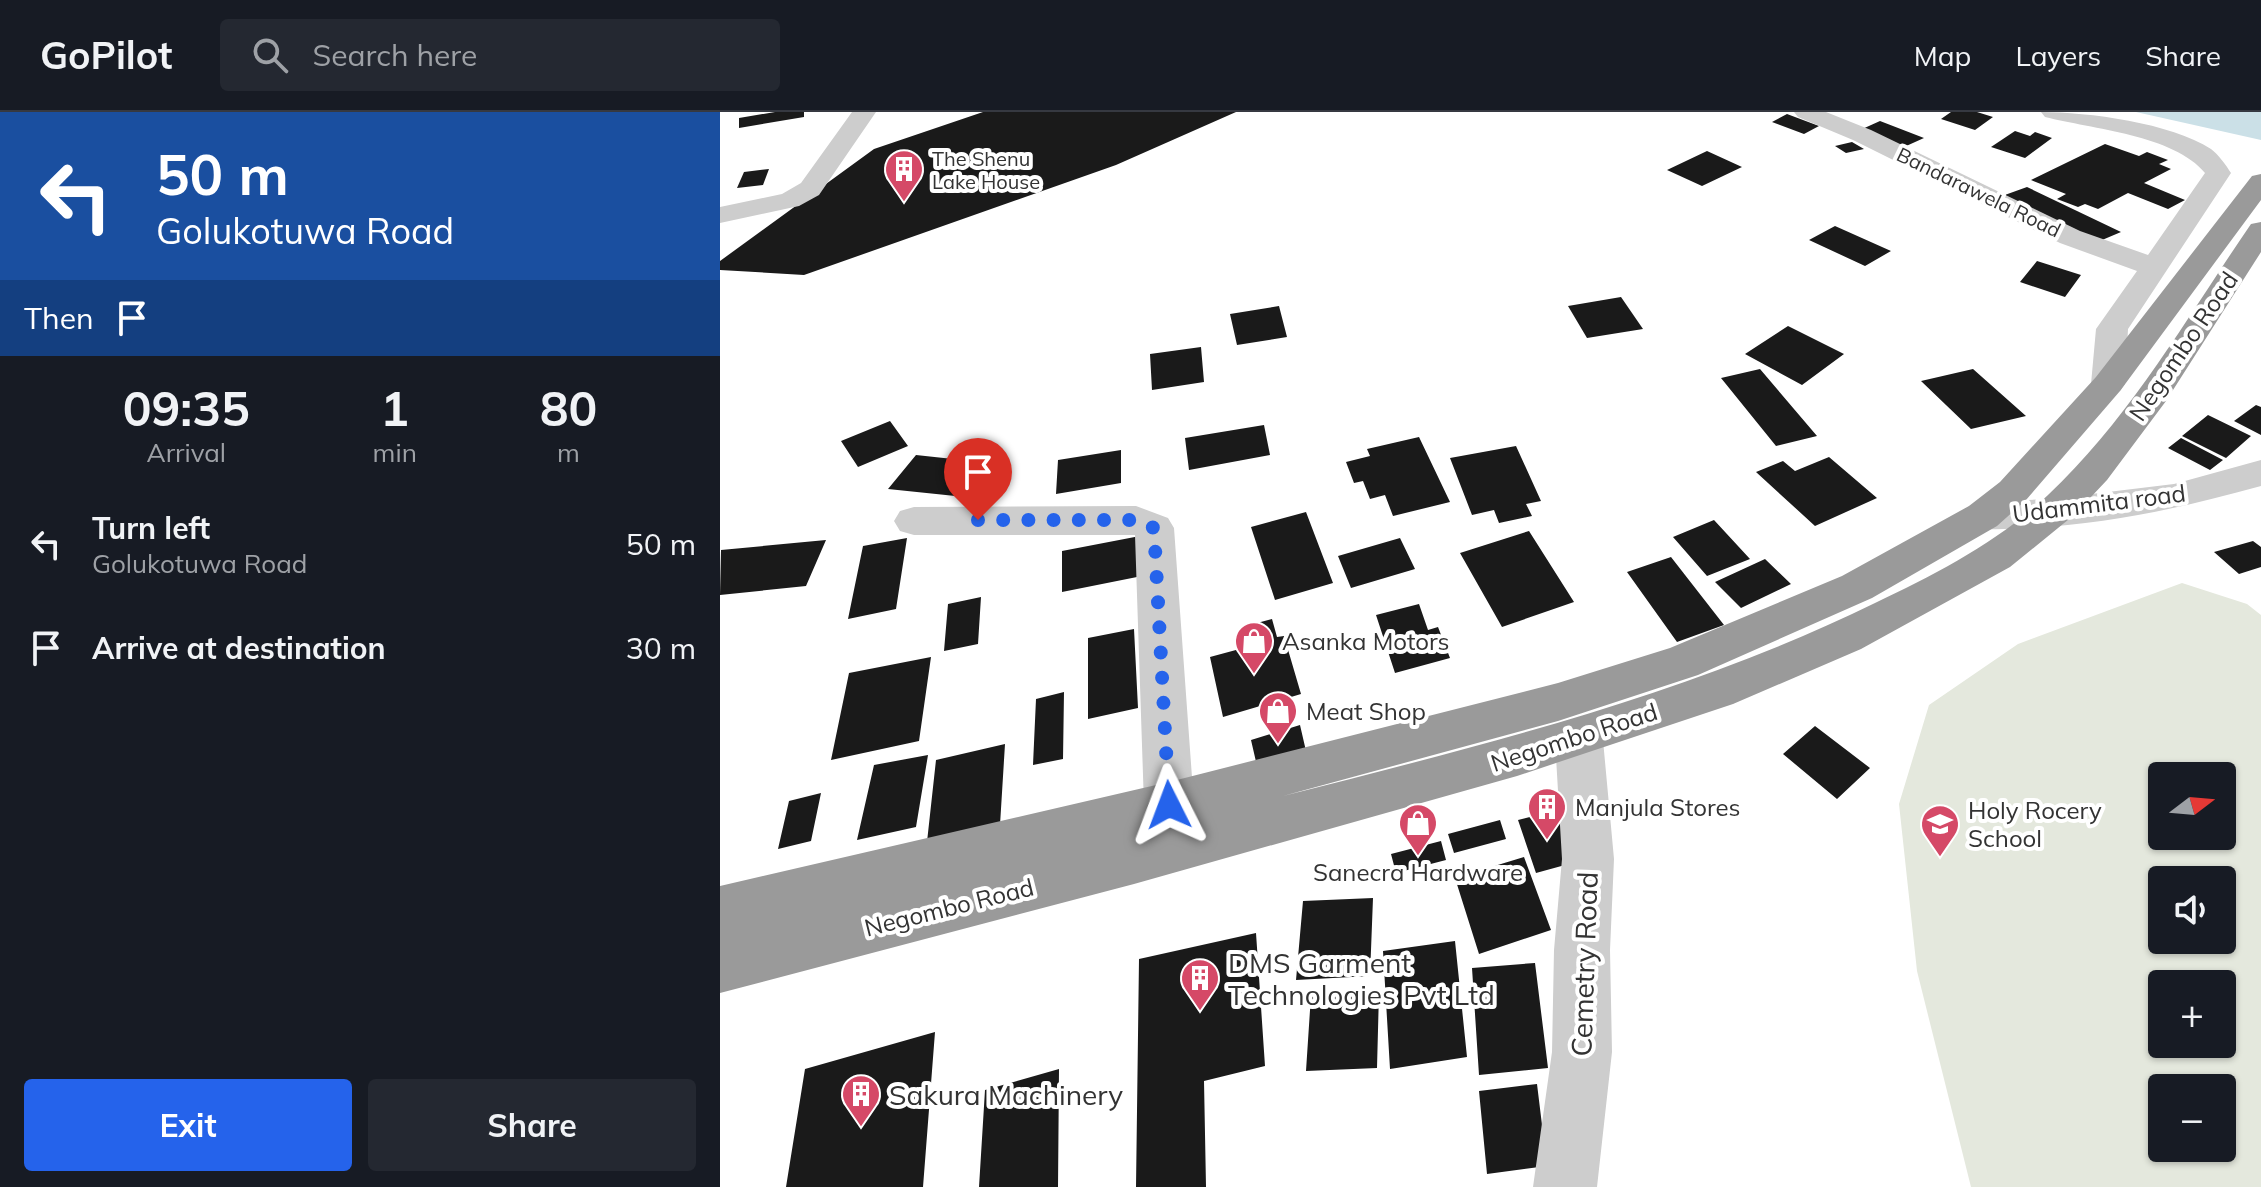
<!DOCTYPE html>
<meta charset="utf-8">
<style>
:root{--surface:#171b24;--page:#242831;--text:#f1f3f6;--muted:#9ea1a6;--line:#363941;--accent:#2563eb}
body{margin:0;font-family:Mulish,sans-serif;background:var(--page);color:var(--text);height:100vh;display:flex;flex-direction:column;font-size:30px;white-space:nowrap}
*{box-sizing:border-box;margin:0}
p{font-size:26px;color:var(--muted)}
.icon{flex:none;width:44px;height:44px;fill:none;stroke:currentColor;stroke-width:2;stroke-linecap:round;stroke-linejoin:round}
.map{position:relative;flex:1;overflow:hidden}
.panel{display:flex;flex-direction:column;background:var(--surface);width:720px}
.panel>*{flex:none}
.top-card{background:#1a4fa0;color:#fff;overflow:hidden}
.needle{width:52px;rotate:74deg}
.controls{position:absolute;left:1428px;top:650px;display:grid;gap:16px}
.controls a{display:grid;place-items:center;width:88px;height:88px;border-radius:8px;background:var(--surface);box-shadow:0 2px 6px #0004;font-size:40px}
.pin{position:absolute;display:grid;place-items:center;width:68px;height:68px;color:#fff;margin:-82px -34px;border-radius:50% 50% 50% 0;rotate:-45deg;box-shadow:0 0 8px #0007}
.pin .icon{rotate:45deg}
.me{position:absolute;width:88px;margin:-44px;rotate:357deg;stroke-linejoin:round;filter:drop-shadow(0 0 6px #0008)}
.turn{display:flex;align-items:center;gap:28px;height:168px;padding:0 24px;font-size:36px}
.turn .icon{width:104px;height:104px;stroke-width:2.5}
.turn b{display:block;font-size:56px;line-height:68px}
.then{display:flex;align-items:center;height:76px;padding:0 24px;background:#0003;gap:16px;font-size:30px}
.eta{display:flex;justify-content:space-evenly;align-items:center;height:136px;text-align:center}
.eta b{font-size:48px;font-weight:700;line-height:56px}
.action{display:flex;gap:16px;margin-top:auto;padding:16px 24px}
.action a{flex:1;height:92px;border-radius:8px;background:var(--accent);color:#fff;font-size:32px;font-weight:700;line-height:92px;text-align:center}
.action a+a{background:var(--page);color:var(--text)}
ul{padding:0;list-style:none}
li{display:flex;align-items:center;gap:24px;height:104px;padding:0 24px}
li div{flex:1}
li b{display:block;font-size:30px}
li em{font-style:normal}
header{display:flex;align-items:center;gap:48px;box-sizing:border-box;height:112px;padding:0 40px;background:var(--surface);border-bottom:2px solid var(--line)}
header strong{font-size:38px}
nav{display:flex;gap:44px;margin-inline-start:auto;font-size:28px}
.search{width:560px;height:72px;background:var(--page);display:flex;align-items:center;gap:20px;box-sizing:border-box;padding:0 28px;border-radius:8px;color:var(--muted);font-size:30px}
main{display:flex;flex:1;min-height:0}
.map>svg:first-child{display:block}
.green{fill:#e4e8dd;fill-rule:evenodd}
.water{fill:#cbe0e7}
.building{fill:#1a1a1a}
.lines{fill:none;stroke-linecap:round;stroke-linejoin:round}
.minor{fill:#cdcdcd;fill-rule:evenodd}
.highway{fill:#9a9a9a;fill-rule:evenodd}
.route{stroke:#2563eb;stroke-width:14;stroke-dasharray:0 25.2}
.labels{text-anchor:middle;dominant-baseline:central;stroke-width:8;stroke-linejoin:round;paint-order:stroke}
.far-poi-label{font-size:20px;fill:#333;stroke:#fff;text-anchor:start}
.far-street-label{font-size:20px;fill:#333;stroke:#fff}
.street-label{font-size:24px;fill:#333;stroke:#fff}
.poi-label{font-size:24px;fill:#333;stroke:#fff;text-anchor:start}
.near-poi-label{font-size:28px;fill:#333;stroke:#fff;text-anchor:start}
.near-street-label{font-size:28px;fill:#333;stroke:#fff}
</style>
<header>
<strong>GoPilot</strong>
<div class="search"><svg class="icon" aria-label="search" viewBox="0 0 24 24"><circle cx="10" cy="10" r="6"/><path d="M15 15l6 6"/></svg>Search here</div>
<nav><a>Map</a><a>Layers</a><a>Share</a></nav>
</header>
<main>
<section class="panel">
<div class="top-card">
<div class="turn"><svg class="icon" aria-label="left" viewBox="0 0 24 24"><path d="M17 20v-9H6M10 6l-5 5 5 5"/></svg><div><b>50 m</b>Golukotuwa Road</div></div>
<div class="then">Then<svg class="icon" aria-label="arrive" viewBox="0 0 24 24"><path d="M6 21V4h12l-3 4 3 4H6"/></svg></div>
</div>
<div class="eta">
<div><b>09:35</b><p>Arrival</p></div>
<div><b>1</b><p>min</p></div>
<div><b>80</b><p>m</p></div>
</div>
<ul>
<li><svg class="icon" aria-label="left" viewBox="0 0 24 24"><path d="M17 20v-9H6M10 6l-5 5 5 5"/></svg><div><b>Turn left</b><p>Golukotuwa Road</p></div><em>50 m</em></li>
<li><svg class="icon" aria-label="arrive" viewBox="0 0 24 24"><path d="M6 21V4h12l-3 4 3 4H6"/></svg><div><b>Arrive at destination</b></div><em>30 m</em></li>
</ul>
<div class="action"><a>Exit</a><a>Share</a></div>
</section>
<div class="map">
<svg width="1541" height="1075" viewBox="0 0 1541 1075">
<rect width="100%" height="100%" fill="#fff"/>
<path class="green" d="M1462,471l65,21 14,11v572h-290l-54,-216 -18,-167 30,-99 89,-61zM1442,664h60v60h-60zM1442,768h60v60h-60zM1442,872h60v60h-60zM1442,976h60v60h-60z"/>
<path class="water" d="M1416,0h125v28z"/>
<path class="building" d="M55,0h29v5l-65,11v-10z
M263,0h253l-120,53 -312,110 -84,-5v-9l154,-112z
M1231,0h26l16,5 -18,13 -34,-11z
M1067,2l32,12 -15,8 -32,-12z
M1160,9l44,17 -20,9 -44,-17z
M1295,19l15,5 5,-4 17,6 -27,20 -34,-11z
M1132,30l12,7 -18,4 -11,-7z
M1385,32l34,12 8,-4 21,8 -9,4 12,5 -27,14 41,17 -17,9 -40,-16 -30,16 -13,-5 -7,3 -21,-8 9,-5 -35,-14z
M987,39l35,16 -40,19 -35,-16z
M49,57l-6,16 -26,3 7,-16z
M1307,75l94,45 -26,11 -93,-47z
M1115,114l56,25 -26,15 -56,-26z
M1317,149l44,14 -16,22 -45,-15z
M901,185l22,32 -56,9 -19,-32z
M559,194l8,31 -50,8 -7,-31z
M1068,214l56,28 -42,31 -57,-31z
M481,235l3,35 -52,8 -2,-36z
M1040,257l57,67 -41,10 -55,-68z
M1253,257l53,47 -55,13 -50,-48z
M1536,293l5,2v28l-27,-14z
M1488,303l43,21 -25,22 -44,-22z
M170,309l18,25 -50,21 -17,-26z
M544,313l6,30 -81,15 -4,-32z
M699,325l31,65 -57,14 -8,-21 -15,4 -7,-18 -9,2 -8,-21 24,-6 -3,-7z
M1461,326l42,22 -13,10 -42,-22z
M796,334l25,55 -15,3 6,12 -33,7 -5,-13 -22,5 -22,-57z
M401,338v33l-65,11 2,-34z
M196,343l74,8 -25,34 -77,-8z
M1109,345l48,41 -62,28 -59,-54 27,-11 12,10z
M586,400l27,71 -58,17 -24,-73z
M994,408l36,39 -43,17 -34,-39z
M809,419l45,71 -72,25 -42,-74z
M420,424l2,40 -80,16v-41z
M187,426l-11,71 -48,10 15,-73z
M680,426l15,31 -64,19 -13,-32z
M106,428l-20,46 -86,9 1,-45z
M1533,429l8,6v20l-22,7 -25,-22z
M951,445l53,68 -47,17 -50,-70z
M1045,447l26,25 -50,24 -26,-26z
M261,485l-3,47 -34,7 4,-47z
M699,492l9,26 10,-3 12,31 -55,15 -19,-58z
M552,507l5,18 7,-1 17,58 -78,23 -13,-60 37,-10 -5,-20z
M414,517l4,79 -50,11v-81z
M211,545l-12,84 -88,19 18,-87z
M344,580l-1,67 -30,6 3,-66z
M580,613l6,26 -49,15 -6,-26z
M1095,614l55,42 -33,31 -54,-45z
M285,632l-5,81 -73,17 9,-82z
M208,643l-12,72 -59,13 17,-75z
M101,681l-10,48 -33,8 11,-48z
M837,698l19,52 -40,11 -18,-53z
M780,708l6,19 -52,14 -6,-19z
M721,729l5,19 -50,13 -5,-19z
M804,745l27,73 -72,24 -24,-76z
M653,786l-3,78 -74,4 7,-79z
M536,821l9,133 -61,15 2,106h-70l3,-228z
M735,829l12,116 -77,12 -7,-118z
M815,851l13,105 -69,7 -7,-107z
M659,880l-2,76 -71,3 5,-76z
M215,920l-12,155h-137l19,-118z
M339,957l-1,118h-79l6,-97z
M817,972l10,82 -60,8 -8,-83z"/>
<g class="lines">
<path class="minor" d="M132,0h24l-57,83 -20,11 -79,17v-16l62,-13 19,-11z
M1074,0h32l45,18 209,101 68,24 57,-82c-31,-38 -113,-44 -160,-56l-4,-5c47,0 130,11 170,37 7,5 15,16 20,24l-103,156 -3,55 -5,7 -12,3 -12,-3 -5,-7 5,-55 41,-58 -77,-28 -207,-103 -55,-23z
M1541,348v26c-76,21 -152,38 -231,42 -20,0 -41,4 -61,-2l-5,-10 5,-10 14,-4 67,-3 124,-15z
M416,394l32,12 6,10 20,277 -7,16 -18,7 -18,-7 -7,-16 -9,-270h-221l-14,-4 -6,-10 6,-10 14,-4z
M859,608l17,6 7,14 11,119 -4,91 2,102 -15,135h-64l19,-135 2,-102 8,-91 -7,-119 7,-14z"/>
<path class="highway" d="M1541,62v26l-141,191 -94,109 -29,26 -125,72 -174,77 -140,46 -275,75c201,-51 404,-101 592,-193 61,-29 123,-61 173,-108 83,-78 139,-178 203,-271l10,-2v30l-95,149 -59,79 -33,35 -64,52 -149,82 -128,55 -216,72 -383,108 -414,109v-107l449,-104 389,-99 112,-35 172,-72 127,-70 31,-24 96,-105 156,-201z"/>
</g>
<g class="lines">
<path class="route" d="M258,408h158l18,8 15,277"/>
</g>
<defs>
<g id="building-pin" transform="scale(2)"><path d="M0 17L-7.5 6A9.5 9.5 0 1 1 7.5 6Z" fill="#d54967" stroke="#fff"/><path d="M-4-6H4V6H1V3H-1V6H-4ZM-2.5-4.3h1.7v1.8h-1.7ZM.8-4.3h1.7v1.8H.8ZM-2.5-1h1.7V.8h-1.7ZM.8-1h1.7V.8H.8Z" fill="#fff"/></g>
<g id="shop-pin" transform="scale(2)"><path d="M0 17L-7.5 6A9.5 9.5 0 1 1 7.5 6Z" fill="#d54967" stroke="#fff"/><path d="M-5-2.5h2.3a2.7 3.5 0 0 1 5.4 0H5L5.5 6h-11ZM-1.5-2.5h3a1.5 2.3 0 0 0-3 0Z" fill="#fff"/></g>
<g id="school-pin" transform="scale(2)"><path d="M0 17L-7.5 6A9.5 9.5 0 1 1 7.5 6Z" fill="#d54967" stroke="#fff"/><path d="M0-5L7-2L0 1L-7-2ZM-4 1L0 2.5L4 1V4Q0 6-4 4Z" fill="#fff"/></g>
</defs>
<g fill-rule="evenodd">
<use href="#building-pin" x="184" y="57"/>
<use href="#shop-pin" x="534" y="529"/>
<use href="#shop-pin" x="558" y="599"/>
<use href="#building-pin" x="827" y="695"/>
<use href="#shop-pin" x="698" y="711"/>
<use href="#school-pin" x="1220" y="712"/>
<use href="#building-pin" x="480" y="866"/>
<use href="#building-pin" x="141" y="982"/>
</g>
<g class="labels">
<g class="far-poi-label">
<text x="212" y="46">The Shenu<tspan x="212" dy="23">Lake House</tspan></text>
</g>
<g class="far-street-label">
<text transform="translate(1259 80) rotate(26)">Bandarawela Road</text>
</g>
<g class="street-label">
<text transform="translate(1463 234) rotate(-56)">Negombo Road</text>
<text transform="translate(1379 391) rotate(-7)">Udammita road</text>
<text transform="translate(854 625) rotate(-18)">Negombo Road</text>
<text transform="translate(229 795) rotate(-14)">Negombo Road</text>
</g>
<g class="poi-label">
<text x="562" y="529">Asanka Motors</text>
<text x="586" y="599">Meat Shop</text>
<text x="855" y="695">Manjula Stores</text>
<text x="1248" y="698">Holy Rocery<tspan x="1248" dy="28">School</tspan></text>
<text x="698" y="760" text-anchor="middle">Sanecra Hardware</text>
</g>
<g class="near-poi-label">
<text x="508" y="850">DMS Garment<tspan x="508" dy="32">Technologies Pvt Ltd</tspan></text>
<text x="169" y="982">Sakura Machinery</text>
</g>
<g class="near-street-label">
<text transform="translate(864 852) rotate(-88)">Cemetry Road</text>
</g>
</g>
</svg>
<div class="controls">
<a><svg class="needle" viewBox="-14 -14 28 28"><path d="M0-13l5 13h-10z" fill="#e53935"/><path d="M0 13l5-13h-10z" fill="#9ea1a6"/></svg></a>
<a><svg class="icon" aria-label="sound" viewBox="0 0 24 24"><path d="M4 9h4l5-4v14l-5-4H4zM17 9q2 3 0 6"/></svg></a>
<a>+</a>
<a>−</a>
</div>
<div class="pin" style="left:258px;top:408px;background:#d93025"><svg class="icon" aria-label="arrive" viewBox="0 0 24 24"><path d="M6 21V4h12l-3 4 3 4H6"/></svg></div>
<svg class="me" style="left:449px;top:693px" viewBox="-20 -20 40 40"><path d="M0-17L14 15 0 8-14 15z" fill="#2563eb" stroke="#fff" stroke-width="4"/></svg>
</div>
</main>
